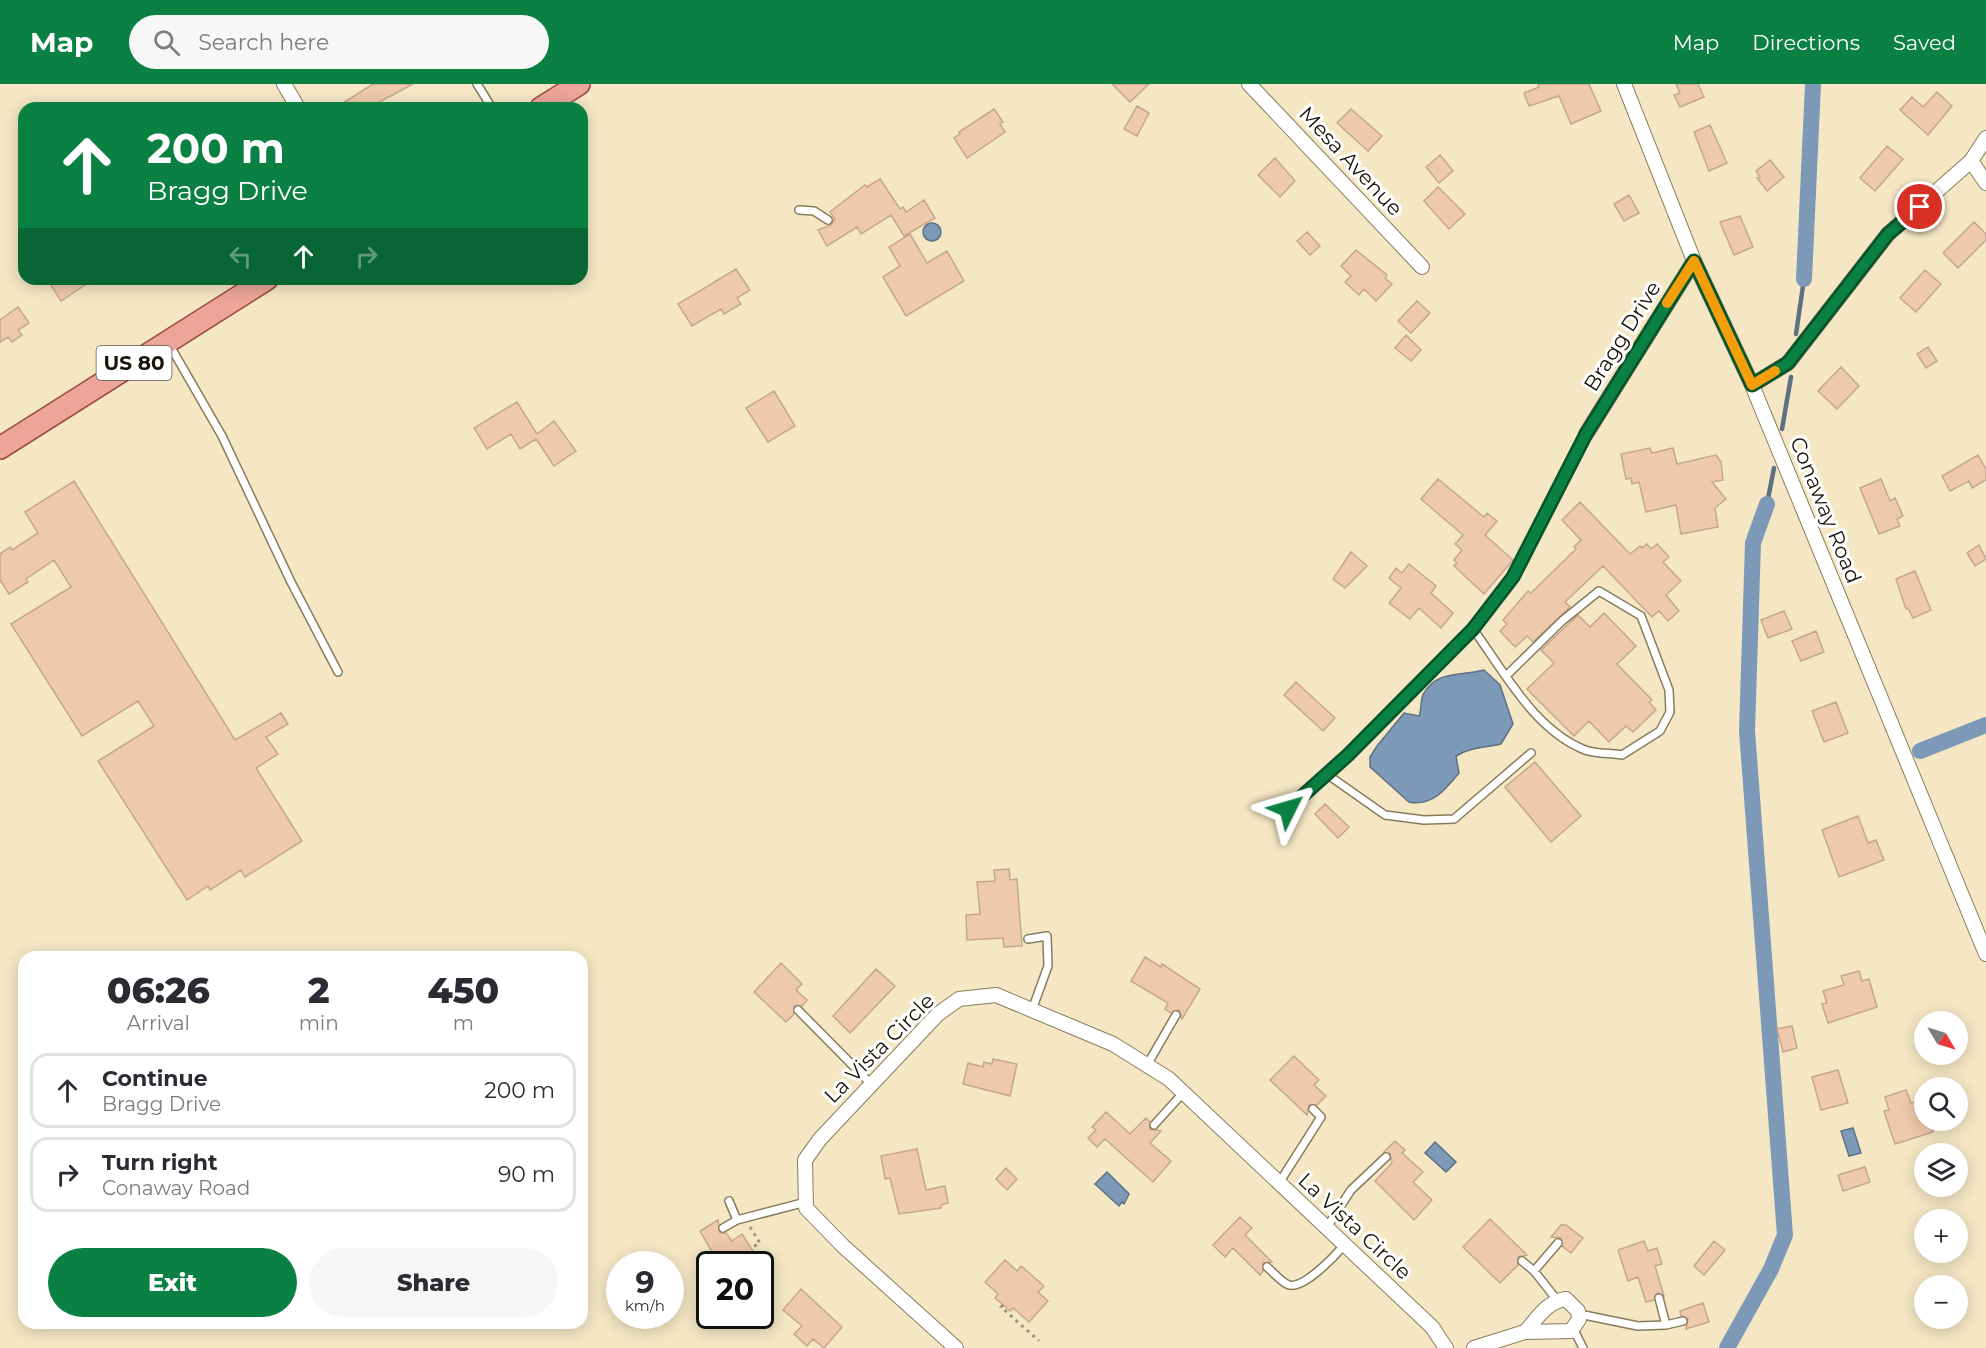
<!DOCTYPE html>
<meta charset="utf-8">
<style>
:root{--surface:#fff;--page:#f7f7f7;--text:#2b2b33;--muted:#7c7c81;--line:#e1e1e2;--accent:#0b8043}
body{margin:0;font-family:Montserrat,sans-serif;background:var(--page);color:var(--text);height:100vh;display:flex;flex-direction:column;font-size:22px;white-space:nowrap}
*{box-sizing:border-box;margin:0}
p{font-size:20px;color:var(--muted)}
.icon{flex:none;width:33px;height:33px;fill:none;stroke:currentColor;stroke-width:2;stroke-linecap:round;stroke-linejoin:round}
.map{position:relative;flex:1;overflow:hidden}
.sheet{position:absolute;left:18px;top:867px;width:570px;height:378px;display:flex;flex-direction:column;background:var(--surface);border-radius:18px;box-shadow:0 3px 15px #0003}
.sheet>*{flex:none}
.banner{position:absolute;left:18px;top:18px;width:570px;height:183px;border-radius:18px;box-shadow:0 3px 15px #0003;background:#0b8043;color:#fff;overflow:hidden}
.needle{width:39px;rotate:128deg}
.buttons{position:absolute;left:1914px;top:927px;display:grid;gap:12px}
.buttons a{display:grid;place-items:center;width:54px;height:54px;border-radius:50%;background:var(--surface);box-shadow:0 3px 15px #0003;font-size:30px}
.speed{position:absolute;left:606px;top:1167px;display:flex;gap:12px;font-size:30px;font-weight:700;text-align:center}
.speed>*{display:grid;place-content:center;width:78px;height:78px;border-radius:50%;background:var(--surface);box-shadow:0 3px 15px #0003;line-height:1}
.speed small{font-size:15px;font-weight:400}
.speed .limit{border:3px solid #111;border-radius:9px;background:#fff;color:#111}
.pin{position:absolute;display:grid;place-items:center;width:51px;height:51px;color:#fff;margin:-26px;border:3px solid #fff;border-radius:50%;box-shadow:0 2px 6px #0007}
.me{position:absolute;width:66px;margin:-33px;rotate:50deg;stroke-linejoin:round;filter:drop-shadow(0 0 4px #0008)}
.turn{display:flex;align-items:center;gap:21px;height:126px;padding:0 30px;font-size:27px}
.turn .icon{width:78px;height:78px;stroke-width:2.5}
.turn b{display:block;font-size:42px;line-height:51px}
.lanes{display:flex;align-items:center;height:57px;padding:0 30px;background:#0003;justify-content:center;gap:30px;direction:ltr}
.lanes .off{opacity:.35}
.eta{display:flex;justify-content:space-evenly;align-items:center;height:102px;text-align:center}
.eta b{font-size:36px;font-weight:800;line-height:42px}
.primary-button{display:flex;gap:12px;margin-top:auto;padding:12px 30px}
.primary-button a{flex:1;height:69px;border-radius:36px;background:var(--accent);color:#fff;font-size:24px;font-weight:800;line-height:69px;text-align:center}
.primary-button a+a{background:var(--page);color:var(--text)}
ul{padding:0;list-style:none}
li{display:flex;align-items:center;gap:18px;height:75px;margin:0 12px 9px;padding:0 18px;border:3px solid var(--line);border-radius:18px}
li div{flex:1}
li b{display:block;font-size:22px}
li em{font-style:normal}
header{display:flex;align-items:center;gap:36px;box-sizing:border-box;height:84px;padding:0 30px;background:var(--accent);color:#fff}
header strong{font-size:28px}
nav{display:flex;gap:33px;margin-inline-start:auto;font-size:21px}
.search{width:420px;height:54px;background:var(--page);display:flex;align-items:center;gap:15px;box-sizing:border-box;padding:0 21px;border-radius:33px;color:var(--muted);font-size:22px}
.map>svg:first-child{display:block}
.water{fill:#7c99b8;stroke:#5e7183;stroke-width:1.5}
.lines{fill:none;stroke-linecap:round;stroke-linejoin:round}
.stream{stroke:#5e7183;stroke-width:4.5}
.canal{stroke:#7c99b8;stroke-width:16}
.building{fill:#eec9ac;stroke:#c5a78f;stroke-width:1.5}
.service-casing{stroke:#887c5c;stroke-width:10}
.minor-casing{stroke:#887c5c;stroke-width:16}
.primary-casing{stroke:#9a4b3b;stroke-width:24}
.path{stroke:#9e947a;stroke-width:3;stroke-dasharray:3 4.5;stroke-linecap:butt}
.service{stroke:#fff;stroke-width:7}
.minor{stroke:#fff;stroke-width:14}
.primary{stroke:#eca59a;stroke-width:21}
.route-casing{stroke:#07532c;stroke-width:15}
.route{stroke:#0b8043;stroke-width:10}
.slow{stroke:#f59e0b;stroke-width:10}
.labels{text-anchor:middle;dominant-baseline:central;stroke-width:6;stroke-linejoin:round;paint-order:stroke}
.shield{fill:#fff;stroke:#5e5a52;stroke-width:1.5}
.shield-label{font-size:20px;font-weight:bold;fill:#191408}
.street-label{font-size:21px;fill:#191408;stroke:#fff}
</style>
<header>
<strong>Map</strong>
<div class="search"><svg class="icon" aria-label="search" viewBox="0 0 24 24"><circle cx="10" cy="10" r="6"/><path d="M15 15l6 6"/></svg>Search here</div>
<nav><a>Map</a><a>Directions</a><a>Saved</a></nav>
</header>
<div class="map">
<svg width="1986" height="1264" viewBox="0 0 1986 1264">
<rect width="100%" height="100%" fill="#f5e7c4"/>
<path class="water" d="M923 148a9 9 0 1 1 18 0a9 9 0 1 1-18 0Z
M1484,586l16,15 13,39 -12,20c-16,4 -31,3 -45,12l3,17c-13,16 -27,34 -50,29l-39,-35v-10l7,-11 27,-33 15,3c3,-7 1,-17 5,-23 13,-23 38,-17 60,-23z
M1853,1044l8,25 -12,3 -8,-25z
M1435,1058l21,20 -10,10 -21,-19z
M1107,1088l22,22 -5,10 -2,-2 -3,4 -24,-22z"/>
<g class="lines">
<path class="stream" d="M1796,250l8,-55
M1782,345l9,-52
M1767,420l7,-36"/>
<path class="canal" d="M1804,195l9,-195
M1920,667l66,-26
M1727,1264l44,-79 14,-34 -38,-504 6,-188 14,-39"/>
</g>
<path class="building" d="M373,0h40l-45,24h-33z
M1112,0h37l-19,18z
M1538,0h51l12,27 -30,13 -12,-28 -30,10 -5,-13 15,-6z
M1676,0h22l6,13 -24,10 -6,-12 6,-2z
M1937,8l15,14 -24,29 -28,-25 12,-13 11,10z
M1137,22l12,7 -12,23 -13,-7z
M994,25l9,13 -3,2 5,8 -38,26 -13,-20 6,-4 -1,-2z
M1351,25l31,27 -14,15 -31,-28z
M1710,41l17,38 -18,8 -15,-39z
M1887,62l16,13 -28,32 -15,-13z
M1440,71l13,16 -14,12 -13,-16z
M1275,74l20,23 -15,16 -22,-22z
M1770,76l14,17 -17,14 -10,-13 3,-1 -4,-6z
M880,95l20,30 3,-2 3,5 18,-12 11,18 -31,18 -13,-21 -30,19 -4,-7 -30,19 -9,-16 13,-5 4,-6 -5,-7 35,-27 2,2z
M1438,103l27,27 -16,15 -25,-28z
M1629,111l10,18 -15,8 -10,-17z
M1740,132l13,31 -19,8 -14,-33z
M1974,138l12,12v6l-28,28 -15,-15z
M1307,148l13,14 -10,9 -13,-14z
M910,150l17,29 20,-12 17,30 -58,35 -23,-39 17,-11 -11,-19z
M1356,166l31,25 -2,3 7,6 -16,17 -12,-12 -5,6 -14,-13 6,-6 -10,-10z
M736,185l14,21 -13,8 4,6 -17,10 -3,-5 -29,17 -14,-22z
M1925,186l16,14 -25,28 -16,-14z
M47,195h47l-33,22z
M1417,217l13,12 -19,20 -13,-12z
M18,223l11,16 -11,7 4,5 -10,7 -4,-5 -8,5v-22z
M1406,251l15,15 -10,11 -16,-13z
M1928,263l9,14 -11,7 -9,-14z
M1841,283l18,19 -22,23 -19,-18z
M774,307l21,35 -27,16 -22,-34z
M517,318l20,32 17,-13 22,30 -22,15 -18,-27 -16,10 -9,-15 -24,15 -13,-21z
M1650,364l2,5 21,-5 4,16 39,-9 5,7 2,18 -11,2 14,17 -11,9 3,19 -37,7 -5,-29 -30,7 -7,-30 -7,2 -1,-6 -5,1 -5,-25z
M1978,371l8,14v11l-14,8 -3,-7 -19,10 -8,-15z
M1438,395l46,38 3,-4 10,8 -12,14 28,25 -29,34 -30,-28 3,-3 -3,-3 8,-10 -7,-6 8,-9 -42,-36z
M1881,395l9,22 5,-3 8,18 -6,3 3,7 -21,8 -19,-46z
M74,397l161,259 46,-27 7,11 -22,13 12,17 -22,14 46,73 -57,36 -4,-7 -31,20 -2,-4 -21,14 -89,-139 56,-35 -16,-25 -56,35 -71,-112 60,-37 -17,-27 -28,19 2,3 -19,12 -9,-14v-26l10,-7 2,3 26,-17 -13,-21z
M1580,418l50,52 10,-8 2,2 5,-4 4,5 6,-5 12,13 -6,5 18,19 -15,14 13,16 -11,10 -9,-10 -7,6 -49,-51 -38,36 5,5 -37,35 -6,-6 -12,11 -15,-16 7,-7 -4,-4 25,-29 3,2 45,-44 -2,-2 7,-7 -19,-20z
M1979,461l7,14 -11,7 -8,-13z
M1351,468l16,14 -22,22 -12,-9z
M1409,480l27,22 -5,7 22,20 -12,15 -22,-20 -9,11 -21,-16 12,-15 -12,-10 7,-10 6,5z
M1915,487l16,39 -18,8 -5,-10 -2,1 -10,-30z
M1784,527l8,18 -24,9 -7,-18z
M1604,529l32,33 -19,18 35,36 -3,2 7,8 -23,22 -7,-6 -17,16 -20,-21 -15,15 -47,-47 27,-26 -13,-13 37,-35 12,12z
M1816,547l8,21 -23,9 -9,-20z
M1296,598l39,36 -12,13 -39,-36z
M1836,618l12,31 -24,9 -12,-31z
M1535,678l46,54 -30,26 -46,-55z
M1325,720l24,23 -11,11 -23,-24z
M1858,732l10,27 8,-3 8,20 -45,17 -17,-47z
M1009,785l1,11 7,-1 5,67 -18,1 -1,-9 -36,2 -1,-25 14,-1 -3,-32 18,-1 -1,-11z
M1145,873l16,10 1,-3 38,25 -18,30 -3,-9 -8,3 -6,-4 3,-6 -37,-22z
M781,879l21,21 -6,6 11,10 -5,6h-8v8l-8,8 -32,-30z
M876,885l19,17 -45,47 -17,-17z
M1859,887l3,10 7,-2 8,28 -49,16 -6,-19 5,-1 -4,-12 21,-6 -3,-9z
M1792,942l5,22 -14,4 -6,-23z
M1294,972l25,24 -5,5 12,11 -9,9h-8l-2,10 -37,-35z
M993,975l24,5 -7,32 -47,-12 5,-21 15,4 1,-5 8,2z
M1838,986l10,33 -27,7 -9,-33z
M1906,1006l5,13 13,-4v21h6l3,12 -38,12 -11,-33 5,-1 -4,-13z
M1106,1028l24,22 16,-16 4,4v7l11,2 -11,12 21,18 -18,21 -48,-43 -8,8 -9,-9 8,-8 -4,-3z
M1395,1057l10,9 -3,3 21,19 -10,10 19,18 -18,20 -39,-39 17,-18 -2,-9 -6,-2z
M917,1065l9,41 19,-4 3,17 -7,2v3l-42,6 -9,-36 -5,1 -4,-23z
M1865,1083l5,15 -27,9 -5,-16z
M1006,1084l11,11 -10,11 -11,-11z
M1240,1133l12,11 -7,7 27,27 -9,1v8l-3,4 -27,-27 -8,9 -12,-12z
M1490,1135l37,36 -9,2v8l-18,18 -37,-36z
M718,1136l2,13h6l6,8 10,-7 16,25 -9,5h-30l-19,-33z
M1561,1141h5l17,13 -12,15 -9,-7 -1,-8 -10,-1z
M1644,1157l4,10 9,-3 5,16 -7,2 9,30 -7,-3 -3,7 -8,2 -8,-25 -10,4 -10,-31z
M1714,1157l11,9 -21,25 -10,-9z
M1005,1176l12,11 4,-5 23,20 -6,6 10,9 -19,21 -16,-14 -3,3 -15,-13 3,-4 -13,-12z
M801,1205l41,38 -18,21 -11,-9 -6,7 -13,-12 8,-8 -19,-16z
M1703,1219l6,19 -23,7 2,-10 -7,-3 -1,-5z"/>
<g class="lines">
<g class="service-casing">
<path id="service" d="M477,0l15,24
M799,126l15,1 14,9
M169,260l53,92 69,146 47,90
M1473,545c31,42 61,101 112,121 11,4 25,3 37,5l38,-24 10,-19 -1,-22 -28,-74 -42,-25 -37,30 -55,54
M1328,691l57,40 39,5 30,-1 77,-66
M1288,725l60,-54 125,-126 40,-52 73,-143
M1028,855l19,-3 1,30 -16,44
M798,926l73,74
M1147,981l29,-50
M1154,1041l29,-32
M1279,1099l42,-66 -8,-8
M729,1117l8,19 69,-18
M1327,1143l24,-37 35,-33
M723,1144l14,-8
M1522,1177l12,10
M1267,1183c6,5 15,16 22,18 15,4 47,-30 56,-41
M1557,1216l-23,-29 24,-28
M1579,1230l59,12 28,-1 -7,-27
M1666,1241l17,-4
M1573,1244l10,20"/>
</g>
<g class="minor-casing">
<path id="minor" d="M284,0l14,24
M1249,0l173,183
M1624,0l70,177 58,124 234,569
M1971,77l15,22
M1752,301l36,-22 100,-129 83,-73 15,-23
M1586,350l108,-173
M956,1264l-113,-102 -37,-38 -1,-48 15,-21 118,-125 21,-15 37,-4 117,49 56,35 263,248 14,21
M1474,1264l51,-16 46,-1 8,-12 -1,-8 -12,-12c-19,2 -29,20 -41,33"/>
</g>
<g class="primary-casing">
<path id="primary" d="M541,24l38,-24
M0,364l267,-169"/>
</g>
<path class="path" d="M750,1143l10,16 -9,5
M1003,1221l-2,2 38,34"/>
<use href="#service" class="service"/>
<use href="#minor" class="minor"/>
<use href="#primary" class="primary"/>
</g>
<g class="lines">
<g class="route-casing">
<path id="route" d="M1288,725l60,-54 125,-126 40,-52 73,-143 108,-173 58,124 36,-22 100,-129 32,-27"/>
</g>
<use href="#route" class="route"/>
<path class="slow" d="M1667,219l27,-42 58,124 23,-14"/>
</g>
<g class="labels">
<rect class="shield" x="96.5" y="262" width="75" height="34" rx="4.5"/>
<g class="shield-label">
<text x="134" y="279">US 80</text>
</g>
<g class="street-label">
<text transform="translate(1351 77) rotate(47)">Mesa Avenue</text>
<text transform="translate(1622 252) rotate(-58)">Bragg Drive</text>
<text transform="translate(1826 426) rotate(68)">Conaway Road</text>
<text transform="translate(879 964) rotate(-45)">La Vista Circle</text>
<text transform="translate(1355 1142) rotate(43)">La Vista Circle</text>
</g>
</g>
</svg>
<div class="buttons">
<a><svg class="needle" viewBox="-14 -14 28 28"><path d="M0-13l5 13h-10z" fill="#e53935"/><path d="M0 13l5-13h-10z" fill="#7c7c81"/></svg></a>
<a><svg class="icon" aria-label="search" viewBox="0 0 24 24"><circle cx="10" cy="10" r="6"/><path d="M15 15l6 6"/></svg></a>
<a><svg class="icon" aria-label="layers" viewBox="0 0 24 24"><path d="M12 4l9 5-9 5-9-5zM3 14l9 5 9-5"/></svg></a>
<a>+</a>
<a>−</a>
</div>
<div class="speed"><div>9<small>km/h</small></div><div class="limit">20</div></div>
<div class="pin" style="left:1920px;top:123px;background:#d93025"><svg class="icon" aria-label="arrive" viewBox="0 0 24 24"><path d="M6 21V4h12l-3 4 3 4H6"/></svg></div>
<svg class="me" style="left:1288px;top:725px" viewBox="-20 -20 40 40"><path d="M0-17L14 15 0 8-14 15z" fill="#0b8043" stroke="#fff" stroke-width="4"/></svg>
<div class="banner">
<div class="turn"><svg class="icon" aria-label="ahead" viewBox="0 0 24 24"><path d="M12 20V5M6 11l6-6 6 6"/></svg><div><b>200 m</b>Bragg Drive</div></div>
<div class="lanes"><svg class="icon off" aria-label="left" viewBox="0 0 24 24"><path d="M17 20v-9H6M10 6l-5 5 5 5"/></svg><svg class="icon" aria-label="ahead" viewBox="0 0 24 24"><path d="M12 20V5M6 11l6-6 6 6"/></svg><svg class="icon off" aria-label="right" viewBox="0 0 24 24"><path d="M7 20v-9h11M14 6l5 5-5 5"/></svg></div>
</div>
<section class="sheet">
<div class="eta">
<div><b>06:26</b><p>Arrival</p></div>
<div><b>2</b><p>min</p></div>
<div><b>450</b><p>m</p></div>
</div>
<ul>
<li><svg class="icon" aria-label="ahead" viewBox="0 0 24 24"><path d="M12 20V5M6 11l6-6 6 6"/></svg><div><b>Continue</b><p>Bragg Drive</p></div><em>200 m</em></li>
<li><svg class="icon" aria-label="right" viewBox="0 0 24 24"><path d="M7 20v-9h11M14 6l5 5-5 5"/></svg><div><b>Turn right</b><p>Conaway Road</p></div><em>90 m</em></li>
</ul>
<div class="primary-button"><a>Exit</a><a>Share</a></div>
</section>
</div>
